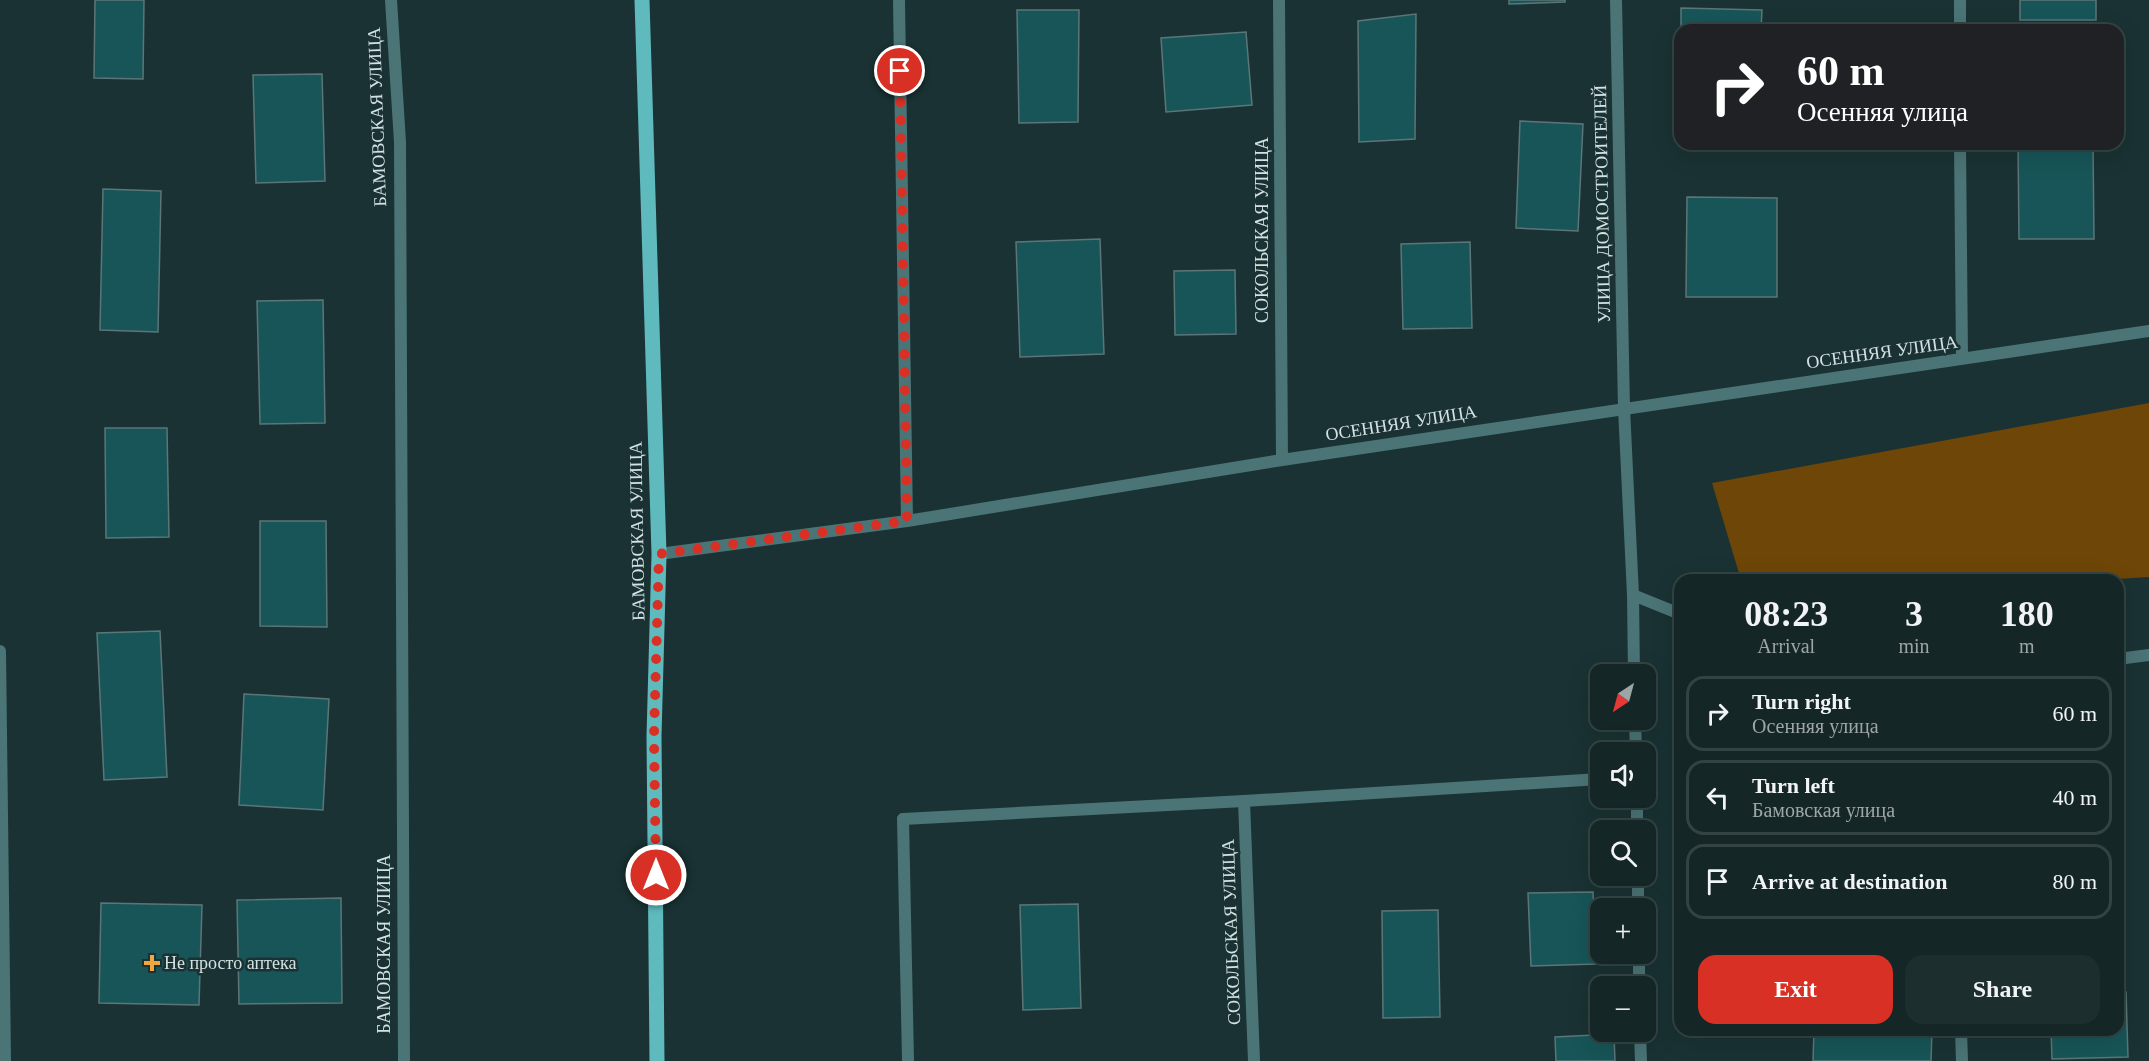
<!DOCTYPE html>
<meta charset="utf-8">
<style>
:root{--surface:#142626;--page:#1d2e2e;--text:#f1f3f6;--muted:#9da5a7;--line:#334343;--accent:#d93025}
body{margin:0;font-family:"Times New Roman",serif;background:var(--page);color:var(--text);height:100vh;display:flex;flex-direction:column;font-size:22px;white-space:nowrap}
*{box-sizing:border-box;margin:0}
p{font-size:20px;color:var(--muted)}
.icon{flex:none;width:33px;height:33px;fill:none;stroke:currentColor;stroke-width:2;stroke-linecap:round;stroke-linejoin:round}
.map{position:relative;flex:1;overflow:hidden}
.side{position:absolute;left:1674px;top:574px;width:450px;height:462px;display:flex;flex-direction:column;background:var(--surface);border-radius:18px;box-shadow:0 6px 24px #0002,0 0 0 2px var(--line)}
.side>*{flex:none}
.guide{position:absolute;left:1674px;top:24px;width:450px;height:126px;border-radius:18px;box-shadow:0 6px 24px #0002,0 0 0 2px var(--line);background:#202124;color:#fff;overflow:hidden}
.needle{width:39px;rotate:216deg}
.tools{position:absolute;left:1590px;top:664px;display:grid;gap:12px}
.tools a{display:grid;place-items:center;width:66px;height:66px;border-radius:12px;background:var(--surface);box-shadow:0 6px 24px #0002,0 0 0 2px var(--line);font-size:30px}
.pin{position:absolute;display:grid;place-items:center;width:51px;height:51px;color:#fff;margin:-26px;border:3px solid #fff;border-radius:50%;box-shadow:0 2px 6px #0007}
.me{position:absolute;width:66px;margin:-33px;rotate:0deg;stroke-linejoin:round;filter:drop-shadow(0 0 4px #0008)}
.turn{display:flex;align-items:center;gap:21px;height:126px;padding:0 24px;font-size:27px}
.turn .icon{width:78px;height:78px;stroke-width:2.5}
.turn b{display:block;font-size:42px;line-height:51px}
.eta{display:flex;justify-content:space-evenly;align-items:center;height:102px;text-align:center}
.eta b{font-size:36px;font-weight:700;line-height:42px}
.action{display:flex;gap:12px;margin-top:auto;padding:12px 24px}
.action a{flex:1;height:69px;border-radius:18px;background:var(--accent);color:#fff;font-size:24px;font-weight:700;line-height:69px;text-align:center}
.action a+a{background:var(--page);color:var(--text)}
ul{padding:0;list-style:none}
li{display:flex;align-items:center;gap:18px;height:75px;margin:0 12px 9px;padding:0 12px;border:3px solid var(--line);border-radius:18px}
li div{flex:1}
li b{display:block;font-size:22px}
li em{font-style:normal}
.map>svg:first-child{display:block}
.green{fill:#6e4607}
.building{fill:#175558;stroke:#5c7677;stroke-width:1.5}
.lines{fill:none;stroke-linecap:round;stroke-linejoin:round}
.service{stroke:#4b7476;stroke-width:12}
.minor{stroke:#4b7476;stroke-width:12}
.primary{stroke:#5fbabe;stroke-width:15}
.route{stroke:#d93025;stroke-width:10;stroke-dasharray:0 18}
.poi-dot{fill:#f1a640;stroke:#1a3233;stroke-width:2}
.labels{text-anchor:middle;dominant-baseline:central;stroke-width:5;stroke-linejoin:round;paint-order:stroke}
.street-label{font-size:18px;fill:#d4e2e3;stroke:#1a3233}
.poi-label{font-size:18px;fill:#d4e2e3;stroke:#1a3233;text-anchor:start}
</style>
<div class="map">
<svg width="2149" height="1061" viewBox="0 0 2149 1061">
<rect width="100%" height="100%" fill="#1a3233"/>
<path class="green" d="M2149,403v174l-47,3h-361l-29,-97z"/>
<path class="building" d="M95,0h49l-1,79 -49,-1z
M1509,0h56v2l-56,2z
M2020,0h76v20h-76z
M1681,8l81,2 -1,20h-80z
M1017,10h62l-1,112 -59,1z
M1416,14l-1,125 -56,3 -1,-121z
M1246,32l6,73 -86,7 -5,-74z
M322,74l3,107 -69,2 -3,-108z
M1520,121l63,3 -5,107 -62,-3z
M2018,144h75l1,95h-75z
M103,189l58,2 -3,141 -58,-2z
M1687,197l90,1v99h-91z
M1100,239l4,115 -84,3 -4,-115z
M1470,242l2,86 -69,1 -2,-85z
M1235,270l1,64 -61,1 -1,-64z
M323,300l2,123 -65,1 -3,-123z
M105,428h62l2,109 -63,1z
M260,521h66l1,106 -67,-1z
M160,631l7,146 -63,3 -7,-147z
M244,694l85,5 -6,111 -84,-5z
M1593,892l3,72 -65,2 -3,-73z
M341,898l1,105 -103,1 -2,-104z
M101,903l101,2 -3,100 -100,-2z
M1078,904l3,104 -58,2 -3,-105z
M1438,910l2,107 -57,1 -1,-107z
M2126,992l2,65 -76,2 -1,-29h67v-37z
M1814,1030h118l-1,31h-118z
M1614,1034l1,27h-59l-1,-24z"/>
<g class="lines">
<path class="service" d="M903,819l341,-18 356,-22"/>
<path class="minor" d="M391,0l9,142 4,919
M899,0l8,521
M1279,0l3,460
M1616,0l8,408 9,187 47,19
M1960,0v30
M1960,144l2,214
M659,554l248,-33 375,-61 867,-129
M1633,595l1,80
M0,651l5,410
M2118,659l31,-4
M1635,720l1,33
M1637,798v33
M1244,801l10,260
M903,819l5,242
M1638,876v33
M1639,954v33
M1961,1030l1,31
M1640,1032l1,29"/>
<path class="primary" d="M642,0l17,554 -5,182 3,325"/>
</g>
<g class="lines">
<path class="route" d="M656,875l-2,-139 5,-182 248,-33 -7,-450"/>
</g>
<path class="poi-dot" d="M149 954h6v6h6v6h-6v6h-6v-6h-6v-6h6z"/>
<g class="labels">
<g class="street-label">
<text transform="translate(377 117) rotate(-92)">БАМОВСКАЯ УЛИЦА</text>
<text transform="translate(1602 204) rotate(-91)">УЛИЦА ДОМОСТРОИТЕЛЕЙ</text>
<text transform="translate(1262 230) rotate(-90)">СОКОЛЬСКАЯ УЛИЦА</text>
<text transform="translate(1882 352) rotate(-8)">ОСЕННЯЯ УЛИЦА</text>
<text transform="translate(1401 423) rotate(-9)">ОСЕННЯЯ УЛИЦА</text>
<text transform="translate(637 531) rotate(-91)">БАМОВСКАЯ УЛИЦА</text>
<text transform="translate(1231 932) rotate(-92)">СОКОЛЬСКАЯ УЛИЦА</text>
<text transform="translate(384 944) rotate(-90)">БАМОВСКАЯ УЛИЦА</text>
</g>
<g class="poi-label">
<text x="164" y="963">Не просто аптека</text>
</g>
</g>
</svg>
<div class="tools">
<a><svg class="needle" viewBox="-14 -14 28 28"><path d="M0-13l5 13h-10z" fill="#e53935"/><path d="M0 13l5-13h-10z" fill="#9da5a7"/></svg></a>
<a><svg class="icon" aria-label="sound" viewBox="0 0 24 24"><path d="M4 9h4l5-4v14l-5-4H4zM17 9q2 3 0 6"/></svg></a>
<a><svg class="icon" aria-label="search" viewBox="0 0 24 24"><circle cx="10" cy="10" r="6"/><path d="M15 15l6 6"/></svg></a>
<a>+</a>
<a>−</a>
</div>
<div class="pin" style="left:900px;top:71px;background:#d93025"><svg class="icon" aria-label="arrive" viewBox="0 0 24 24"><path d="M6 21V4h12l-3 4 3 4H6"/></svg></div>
<svg class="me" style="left:656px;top:875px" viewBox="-20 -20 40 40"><circle r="17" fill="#d93025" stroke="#fff" stroke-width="3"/><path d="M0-11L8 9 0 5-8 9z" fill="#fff"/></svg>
<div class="guide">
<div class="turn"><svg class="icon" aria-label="right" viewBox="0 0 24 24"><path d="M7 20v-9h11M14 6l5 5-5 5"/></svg><div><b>60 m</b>Осенняя улица</div></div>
</div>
<section class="side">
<div class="eta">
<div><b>08:23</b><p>Arrival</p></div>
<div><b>3</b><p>min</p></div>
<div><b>180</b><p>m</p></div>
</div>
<ul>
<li><svg class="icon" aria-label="right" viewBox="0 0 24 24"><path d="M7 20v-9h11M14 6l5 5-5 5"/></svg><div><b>Turn right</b><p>Осенняя улица</p></div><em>60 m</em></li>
<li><svg class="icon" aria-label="left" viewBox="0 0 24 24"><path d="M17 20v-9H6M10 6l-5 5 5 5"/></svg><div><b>Turn left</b><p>Бамовская улица</p></div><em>40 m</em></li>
<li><svg class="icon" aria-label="arrive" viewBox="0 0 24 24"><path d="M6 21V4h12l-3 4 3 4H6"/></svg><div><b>Arrive at destination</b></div><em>80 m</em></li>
</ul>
<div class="action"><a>Exit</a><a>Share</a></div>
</section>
</div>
